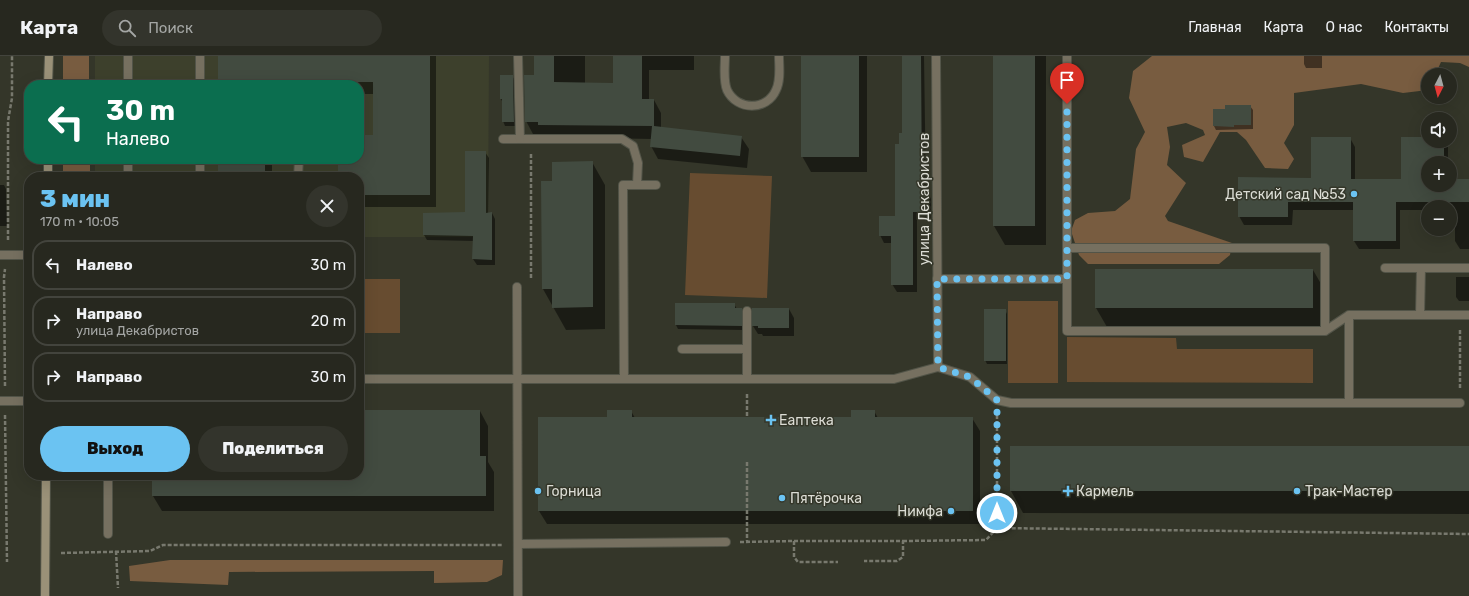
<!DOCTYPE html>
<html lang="ru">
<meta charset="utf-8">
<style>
:root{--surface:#27281f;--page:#33342c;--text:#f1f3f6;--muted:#a4a6a4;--line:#43443d;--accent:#6bc3f2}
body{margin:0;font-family:Rubik,sans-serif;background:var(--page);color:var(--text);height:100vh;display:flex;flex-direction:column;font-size:15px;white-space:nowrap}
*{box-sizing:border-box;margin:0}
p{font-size:13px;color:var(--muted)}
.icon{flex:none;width:22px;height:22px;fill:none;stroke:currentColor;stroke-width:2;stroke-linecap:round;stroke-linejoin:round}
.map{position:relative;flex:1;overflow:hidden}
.drawer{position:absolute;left:24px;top:116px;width:340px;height:308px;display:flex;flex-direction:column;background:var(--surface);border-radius:16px;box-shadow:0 4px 16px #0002,0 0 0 1px var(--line)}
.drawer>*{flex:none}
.banner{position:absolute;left:24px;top:24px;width:340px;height:84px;border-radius:16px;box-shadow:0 4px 16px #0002,0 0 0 1px var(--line);background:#0b6e4f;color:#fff;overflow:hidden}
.needle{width:26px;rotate:186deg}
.tools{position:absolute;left:1421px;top:12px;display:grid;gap:8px}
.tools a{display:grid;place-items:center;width:36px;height:36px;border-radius:50%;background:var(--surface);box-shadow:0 4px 16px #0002,0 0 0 1px var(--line);font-size:20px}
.pin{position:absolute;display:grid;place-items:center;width:34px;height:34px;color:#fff;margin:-41px -17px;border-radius:50% 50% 50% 0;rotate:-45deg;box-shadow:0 0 4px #0007}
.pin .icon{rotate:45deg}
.me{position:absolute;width:44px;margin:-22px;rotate:0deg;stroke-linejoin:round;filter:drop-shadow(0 0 3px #0008)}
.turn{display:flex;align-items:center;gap:14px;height:84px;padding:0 16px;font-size:18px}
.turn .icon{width:52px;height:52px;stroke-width:2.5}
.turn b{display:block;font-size:28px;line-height:34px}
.round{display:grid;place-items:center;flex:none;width:42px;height:42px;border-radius:21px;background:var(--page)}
.headline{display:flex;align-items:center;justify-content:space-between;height:68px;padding:0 16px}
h1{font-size:24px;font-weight:800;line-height:30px;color:var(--accent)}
.cta{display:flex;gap:8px;margin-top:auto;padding:8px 16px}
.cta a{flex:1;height:46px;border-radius:24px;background:var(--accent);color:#111;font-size:16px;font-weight:800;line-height:46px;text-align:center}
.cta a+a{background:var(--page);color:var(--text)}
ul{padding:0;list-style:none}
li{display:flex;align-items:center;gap:12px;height:50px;margin:0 8px 6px;padding:0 8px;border:2px solid var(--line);border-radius:16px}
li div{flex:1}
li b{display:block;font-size:15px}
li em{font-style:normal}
header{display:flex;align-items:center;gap:24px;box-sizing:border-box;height:56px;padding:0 20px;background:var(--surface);border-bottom:1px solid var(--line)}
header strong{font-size:19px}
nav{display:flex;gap:22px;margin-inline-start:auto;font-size:14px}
.search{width:280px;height:36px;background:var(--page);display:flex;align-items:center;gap:10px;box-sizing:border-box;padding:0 14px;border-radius:22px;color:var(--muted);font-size:15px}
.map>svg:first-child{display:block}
.built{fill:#3d402c}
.green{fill:#674c30}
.forest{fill:#785c40}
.shadow{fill:#0007}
.building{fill:#424b40}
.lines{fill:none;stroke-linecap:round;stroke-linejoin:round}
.service-casing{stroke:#525448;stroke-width:10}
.minor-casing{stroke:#525448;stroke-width:10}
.secondary-casing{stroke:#525448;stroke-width:10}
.path{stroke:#78796e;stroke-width:2.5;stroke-dasharray:4 2;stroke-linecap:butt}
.service{stroke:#767060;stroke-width:8}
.minor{stroke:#767060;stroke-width:8}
.secondary{stroke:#9a9178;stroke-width:8}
.route{stroke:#6bc3f2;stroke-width:7;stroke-dasharray:0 12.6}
.poi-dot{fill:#6bc3f2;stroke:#343629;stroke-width:1.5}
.labels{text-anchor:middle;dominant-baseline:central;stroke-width:3;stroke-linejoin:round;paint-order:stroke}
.poi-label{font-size:14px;fill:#dbdcd4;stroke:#343629;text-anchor:start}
.street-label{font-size:14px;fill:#dbdcd4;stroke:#343629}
</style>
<header>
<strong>Карта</strong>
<div class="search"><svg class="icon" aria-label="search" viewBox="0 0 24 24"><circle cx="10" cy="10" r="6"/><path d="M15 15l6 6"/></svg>Поиск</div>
<nav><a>Главная</a><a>Карта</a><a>О нас</a><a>Контакты</a></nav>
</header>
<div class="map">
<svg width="1469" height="540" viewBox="0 0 1469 540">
<rect width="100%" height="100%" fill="#343629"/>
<path class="built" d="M95,0h394l-1,157h-15v24h-114v-60h-264v-18h264v-74h-264z"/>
<path class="green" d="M690,117l82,3 -5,122 -82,-3z
M359,223h41v54h-41z
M1008,245h50v82h-50z
M1067,281l109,1 1,11h136v34l-246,-1z"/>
<path class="forest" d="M63,0h26v29h-26z
M1152,0h317v11l-9,-4 -19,-1 -6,13h-7v15l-25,3 -42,-9 -67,9v32l-10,18 10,16 -6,10 -23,-1 -19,-28 -9,-8h-17l-17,30 -19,-5 -2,-12 23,-10 -2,-5 -17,-7 -19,4 3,20 -3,18 19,18 -21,33 3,5 64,22 -2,12 -11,9h-131l-9,-9 -8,-24 4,-11 13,-7 27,-2 15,-12 6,-50 9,-17 -16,-34 4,-27z
M63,103h27v18h-27z
M170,504h333l-1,15 -15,7 -53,1v-12l-205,1 -1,13 -98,-4 -1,-15z"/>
<path class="shadow" d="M219,0h217v151h-77v-30h-20v-18h20v-23h15v-42h-15v-9h-140z
M535,0h50v28h29v-28h80v14h-45v30h5l7,13v15l80,9 8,12 -2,19 -89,-9 -7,-13v-7l-105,-2 -1,-3h-12l-7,-13 9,-45z
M802,0h65v116h-56l-9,-16z
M903,0h21l2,135 5,7v21h-14v73h-20l-5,-8v-41h-8l-4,-8 16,-18 4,-72 3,-11z
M994,0h52v189h-41l-11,-19z
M1304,0h18v12h-16l-2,-4z
M512,20l3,4 1,46h-11l-2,-5v-18l-2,-4z
M1250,50l3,4v19l-37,1 -2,-4 12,-16z
M1350,82l5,9v33h47l26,-42v3h17l3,6v16h-20v22h22v-5h19v69h-9l-5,-8v-31h-5v-3h-22v3h-28v39h-41l-5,-8v-31h-61l-1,15h-48l-5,-9 73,-37z
M485,96l4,6 -1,56 4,-1 3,6v46h-18l-4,-6 1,-18 -47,-1 -3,-5 42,-22z
M219,103h53v18h-53z
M592,106l13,23v144l-39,1 -23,-41 10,-107z
M0,129h4l2,4 1,37h-7z
M1313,214l11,19v38h-217l-11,-19z
M1456,221h13v24h-10l-3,-4z
M676,248h58l3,5h5l2,4 -1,17 -65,-1 -2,-4z
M789,253l5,9v18h-31l-1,-2h-4l-5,-8z
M1005,254l2,4v50h-20l-2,-4z
M359,355h121l8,15v36l6,10v39h-332l-9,-15v-21h206z
M631,355l4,7h217l22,-7 4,7h94l8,13v93h-433l-8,-13v-93h69z
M1011,391h458v67l-446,-1 -12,-22z"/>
<path class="building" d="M218,0h212v139h-71v-18h-21v-18h21v-24h14v-53h-108v3h-47z
M534,0h20v26l59,1v-27h29v43h12v27l88,10 -2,20 -90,-9 2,-21 -114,-1v-3h-13l-1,-47h10z
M801,0h58v101h-58z
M902,0h19l1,134h5v22h-14v73h-22v-49h-12v-20h16v-72h4v-11h3z
M993,0h42v170h-42z
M500,19h13l1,47h-12v-23h-2z
M1225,49h26v20h-17v2l-21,-1v-17h12z
M1311,81h40v42h50v-42h27v4h16v22h-16v22h22v-6h19v23h-73v39h-43v-39h-65v15h-50v-40l73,1z
M465,95h21v62l6,-1v48l-20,-1 1,-23 -50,-1v-22l42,-1z
M218,103h47v18h-47z
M593,105v146l-41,1v-19h-10l-1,-108h11v-19z
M1095,213h218v39h-218z
M675,247h60v5h7v18l-67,-1z
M752,252h37v20h-31v-2h-6z
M984,253h22v52h-22z
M359,354h121v46h6v40h-334v-21h207z
M607,354h25v7h219v-7h24v7h98v94h-435v-94h69z
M1010,390h459v45h-459z"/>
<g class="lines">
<g class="service-casing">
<path id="service" d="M200,0v29
M725,0c0,10 -2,24 2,34 10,21 40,21 49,0 5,-10 3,-24 3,-34
M1067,0v275h258l24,-16h120
M128,29v-29
M503,83h119l11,7 5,17 -1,22
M200,103v18
M128,121v-18
M298,121l1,-18
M1067,192h258v83
M1385,212h84
M937,223h130
M517,231l1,309
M1349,259v88
M1420,259l1,-47
M682,293h65
M359,323h535l44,-12 32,10 27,23 14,3h449
M624,323l-1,-194h33
M747,323v-68
M0,345h29
M108,419v59
M518,488l208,-2"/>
</g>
<g class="minor-casing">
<path id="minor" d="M518,0l2,83
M936,0l2,311
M0,199h29"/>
</g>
<g class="secondary-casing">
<path id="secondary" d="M48,29l1,-29
M48,121v-18
M45,540l1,-121"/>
</g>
<path class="path" d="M531,98v125
M8,184v-119l4,-23v-42
M1460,274v59
M5,330l-1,-109 1,-8
M747,338v23
M5,359l2,147
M997,359v113
M747,406v79
M794,485h109v16l-6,4h-33
M903,485l83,-1 11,-12 472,6
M740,486l54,-1v16l4,5h40
M116,495l2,37
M61,497l89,-2 13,-6h340"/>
<use href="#service" class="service"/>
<use href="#minor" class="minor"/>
<use href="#secondary" class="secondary"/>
</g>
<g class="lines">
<path class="route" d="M997,457v-113l-27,-23 -32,-10 -1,-88h130v-175"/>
</g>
<g class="poi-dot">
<circle cx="1354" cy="138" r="4"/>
<path d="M769 358h4v4h4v4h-4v4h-4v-4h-4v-4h4z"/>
<circle cx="538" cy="435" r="4"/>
<path d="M1066 429h4v4h4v4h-4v4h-4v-4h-4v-4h4z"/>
<circle cx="1297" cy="435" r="4"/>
<circle cx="782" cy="442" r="4"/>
<circle cx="951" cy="455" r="4"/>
</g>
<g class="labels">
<g class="poi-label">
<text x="1346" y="138" text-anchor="end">Детский сад №53</text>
<text x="779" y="364">Еаптека</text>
<text x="546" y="435">Горница</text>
<text x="1076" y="435">Кармель</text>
<text x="1305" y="435">Трак-Мастер</text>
<text x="790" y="442">Пятёрочка</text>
<text x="943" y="455" text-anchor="end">Нимфа</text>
</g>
<g class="street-label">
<text transform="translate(924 143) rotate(-90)">улица Декабристов</text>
</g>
</g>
</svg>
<div class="tools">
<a><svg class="needle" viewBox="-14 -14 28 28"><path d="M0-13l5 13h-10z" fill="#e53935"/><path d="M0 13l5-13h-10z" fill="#a4a6a4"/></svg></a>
<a><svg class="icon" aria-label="sound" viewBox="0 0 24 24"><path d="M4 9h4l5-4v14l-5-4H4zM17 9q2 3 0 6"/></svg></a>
<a>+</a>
<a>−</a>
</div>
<div class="pin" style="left:1067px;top:48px;background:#d93025"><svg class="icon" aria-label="arrive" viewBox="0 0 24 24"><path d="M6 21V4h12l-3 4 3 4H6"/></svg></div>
<svg class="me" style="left:997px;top:457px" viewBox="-20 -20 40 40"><circle r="17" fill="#6bc3f2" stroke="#fff" stroke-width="3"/><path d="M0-11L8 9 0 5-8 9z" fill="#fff"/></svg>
<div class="banner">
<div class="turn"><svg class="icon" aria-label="left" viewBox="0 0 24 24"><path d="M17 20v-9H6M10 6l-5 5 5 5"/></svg><div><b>30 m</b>Налево</div></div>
</div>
<section class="drawer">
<div class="headline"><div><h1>3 мин</h1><p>170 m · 10:05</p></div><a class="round"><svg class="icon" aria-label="close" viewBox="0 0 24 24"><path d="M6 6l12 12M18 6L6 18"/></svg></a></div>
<ul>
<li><svg class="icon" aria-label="left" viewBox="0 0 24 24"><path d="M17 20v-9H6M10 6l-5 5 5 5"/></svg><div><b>Налево</b></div><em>30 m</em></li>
<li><svg class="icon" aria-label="right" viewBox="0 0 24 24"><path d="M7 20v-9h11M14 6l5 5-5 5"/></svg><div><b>Направо</b><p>улица Декабристов</p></div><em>20 m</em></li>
<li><svg class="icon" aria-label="right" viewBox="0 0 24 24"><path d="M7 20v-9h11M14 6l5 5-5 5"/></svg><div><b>Направо</b></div><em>30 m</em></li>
</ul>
<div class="cta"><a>Выход</a><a>Поделиться</a></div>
</section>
</div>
